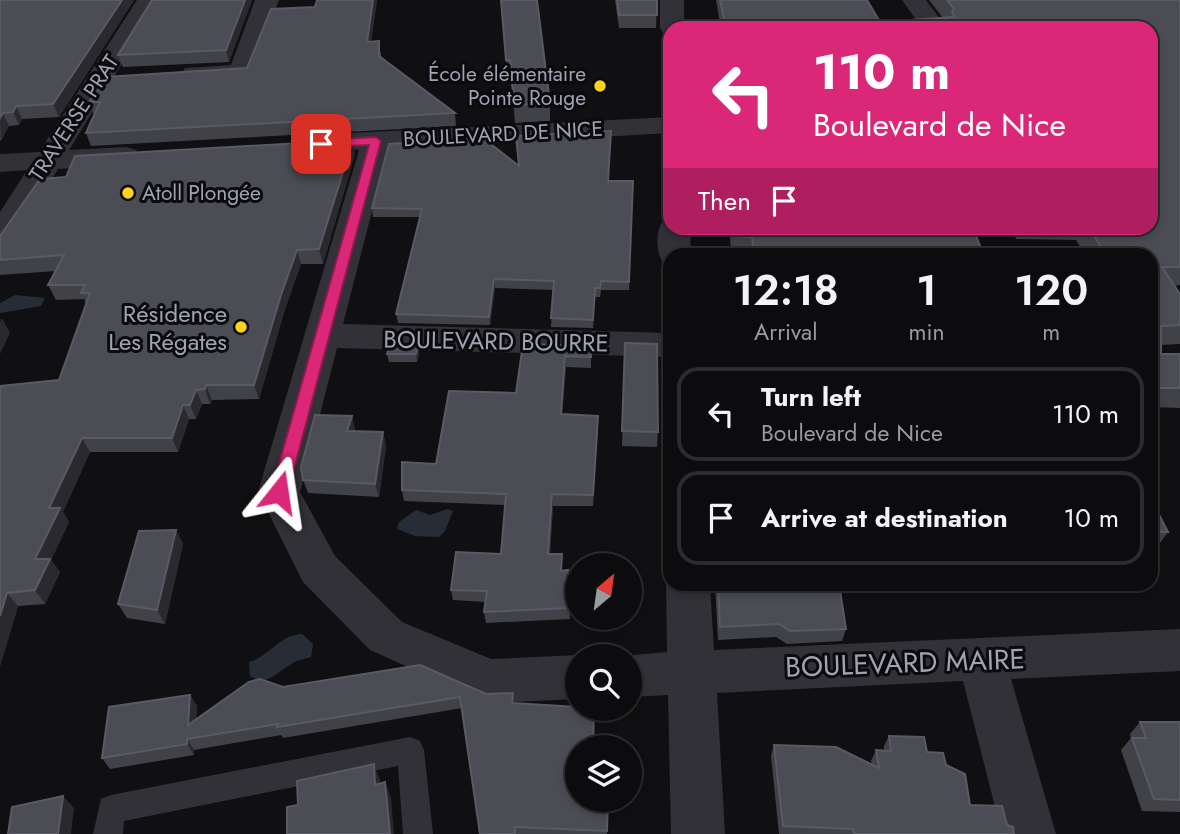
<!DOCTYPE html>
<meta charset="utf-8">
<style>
:root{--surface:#0c0c0e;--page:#1a1a1c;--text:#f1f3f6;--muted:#9a9b9e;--line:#2c2c2e}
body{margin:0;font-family:Jost,sans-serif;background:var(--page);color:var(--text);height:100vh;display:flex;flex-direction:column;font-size:26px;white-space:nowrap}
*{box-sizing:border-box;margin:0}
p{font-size:23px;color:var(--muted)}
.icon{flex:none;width:38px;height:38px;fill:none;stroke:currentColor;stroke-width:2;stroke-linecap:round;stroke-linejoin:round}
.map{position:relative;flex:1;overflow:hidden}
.sheet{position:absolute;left:663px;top:248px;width:495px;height:343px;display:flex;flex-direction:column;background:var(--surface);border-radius:21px;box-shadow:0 4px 10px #0003,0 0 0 2px var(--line)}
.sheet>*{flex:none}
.hud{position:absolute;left:663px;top:21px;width:495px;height:214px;border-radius:21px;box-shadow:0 4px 10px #0003,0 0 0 2px var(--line);background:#db2777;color:#fff;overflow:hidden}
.needle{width:46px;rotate:29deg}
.tools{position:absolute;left:565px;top:553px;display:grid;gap:14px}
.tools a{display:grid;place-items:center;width:77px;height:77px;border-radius:50%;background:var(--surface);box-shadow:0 4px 10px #0003,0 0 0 2px var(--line);font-size:35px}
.pin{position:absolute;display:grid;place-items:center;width:60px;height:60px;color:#fff;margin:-30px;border-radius:14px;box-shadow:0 4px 10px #0006}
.me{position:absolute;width:77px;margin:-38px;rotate:15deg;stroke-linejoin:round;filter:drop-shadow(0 0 5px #0008)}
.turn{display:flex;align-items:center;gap:24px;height:147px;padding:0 35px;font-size:32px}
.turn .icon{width:91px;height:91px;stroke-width:2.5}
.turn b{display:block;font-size:49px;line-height:60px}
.then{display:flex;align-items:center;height:66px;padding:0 35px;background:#0003;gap:14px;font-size:26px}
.eta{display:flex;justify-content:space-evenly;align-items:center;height:119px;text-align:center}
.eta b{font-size:42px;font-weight:600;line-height:49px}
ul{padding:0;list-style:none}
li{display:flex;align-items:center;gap:21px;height:94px;margin:0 14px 10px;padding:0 21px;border:4px solid var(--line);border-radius:21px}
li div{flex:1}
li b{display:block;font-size:26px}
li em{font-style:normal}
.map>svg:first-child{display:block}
.water{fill:#262d36}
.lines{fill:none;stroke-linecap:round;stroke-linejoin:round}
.lane{fill:#313137;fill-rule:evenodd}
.street{fill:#313137;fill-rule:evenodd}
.wall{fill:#414148}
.shaded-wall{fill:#29292e}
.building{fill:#4b4c54;stroke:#595a63;stroke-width:2}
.route{fill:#db2777;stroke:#8e194d;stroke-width:2}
.poi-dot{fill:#ffd31b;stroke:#0b0b0d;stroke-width:2.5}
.labels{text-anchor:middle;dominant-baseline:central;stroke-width:6;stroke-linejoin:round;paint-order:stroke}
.far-poi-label{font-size:21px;fill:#a0a3b4;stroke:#0b0b0d;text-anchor:end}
.far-street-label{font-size:21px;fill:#a0a3b4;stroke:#0b0b0d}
.poi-label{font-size:24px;fill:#a0a3b4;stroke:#0b0b0d;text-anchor:end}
.street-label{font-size:24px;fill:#a0a3b4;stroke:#0b0b0d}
.near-street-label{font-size:28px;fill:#a0a3b4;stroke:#0b0b0d}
</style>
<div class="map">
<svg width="1180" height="834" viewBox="0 0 1180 834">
<rect width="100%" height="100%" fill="#101012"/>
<path class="water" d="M15,295l30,3 -4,8 -41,7v-10z
M448,509l5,2 -8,20 -6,6 -24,-1 -18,-7 2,-7 17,-12 14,5z
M302,634l11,10 -2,13c-7,2 -15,3 -21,8 -14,8 -24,22 -40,11l-1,-14c21,-6 30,-27 53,-28z"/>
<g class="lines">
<path class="lane" d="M410,737l10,4 4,9 9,84h-30l-5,-68 -274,55 -1,13h-30l8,-35 10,-4z"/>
<path class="street" d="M137,0h24l-92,150 57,-3 10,3 5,6 -5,6 -10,3 -68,4 -47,75 -11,3v-35l27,-42 -27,2v-18l39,-2z
M255,0h24l-29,78 -56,4 -9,-2 -4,-6 4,-6 46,-3z
M660,0h24v28h-14v7l-7,-2 -3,-5z
M902,0h24l21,28h-25z
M670,117v16l-282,16 -45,175 327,9v24l-333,-9 -37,144 35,64 67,66 89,37 87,-4 2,1h-2v43l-89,4 -119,-53 -67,-68 -45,-90 101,-342 -18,-2 -4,-6 4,-6 10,-3z
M670,219v9h20l1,28h-21v9l-7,-2c-7,-11 -8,-31 0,-42z
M670,575v9h40l4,66 466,-21v42l-169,8 45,155h-54l-39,-153 -246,12 8,141h-54l-3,-139 -38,2v-41h-8l45,-4 -1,-68z"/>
</g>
<path class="wall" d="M0,0h134l-75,117 -37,2 -3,6 -10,1 -9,15z
M152,0h100l-23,62 -106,5 -5,-12z
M317,0h60l-6,41 10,12v4l74,56 1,13 -365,20 -5,-13 8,-18 -5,-13 158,-34 68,-61z
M501,0l49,103v18l-35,2 -4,-46h-4z
M615,0h42l-1,28h-37z
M716,0h151l13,22 63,-4 -14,-18h251v285l-6,1 6,8v50l-19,1v9h19v54l-28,-1v-151h-66l-10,-16 -60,-1 -4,-11h140v-200h-431z
M355,154l-32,110h-22l-16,45 -26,90 -47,1 -2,4h-8l-6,15h-7l-11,33h-88l-27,60 6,10 -18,38 9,12 -15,32 -27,2 -18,60v-280l59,-6 27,-76 -2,-5 -28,1 -8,-15 8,-14 -56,4v-39z
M519,166l89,15h25l-4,109h-28l-1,7h-5l-2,31 -42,-1 2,-37 -58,-2 -5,37 -92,-2 -2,-9 24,-97h-47l-1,-9z
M729,228h244l11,28h-234v-6l-19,-1z
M625,343l33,89 -1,15 -35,-1z
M523,344l68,2v22l-25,-1 -4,47 36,13 -5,79h-40l-3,48 12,17 6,-1 2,49 -84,4 -2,-11 1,-10 -32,-2 -2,-10 50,-36 4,-49 -101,-4 -2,-11 34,-26 80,-71z
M418,345l1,8 -2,9h-28l-2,-8z
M352,416l3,15 28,1 3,14 -7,51 -71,-4 -5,-13z
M1152,505l16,27 -8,11h-8z
M176,530l7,14 -18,80 -38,-6 -9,-14z
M715,584h124l7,45 -4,12 -55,3 -11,-7 -58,3z
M283,687l203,7 28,9 63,4v2l17,13 -1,25h-15v53h30l-1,34h-127l-18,-126 -179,30 -2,-3 -87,15v5l-84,14 -8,-11 88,-63 7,11 -1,13z
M1140,722h40v90l-38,-1 -21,-61 10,-12 -1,-4z
M889,736l38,16 19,13 24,40 37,20 7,9h-235l-8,-78 3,-11 98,20 -1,-4 5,-11h8v-4z"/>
<path class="shaded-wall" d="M122,0h12l-75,117 -6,-13z
M245,0h7l-23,62 -3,-12z
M373,0h4l-8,54 -2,-12z
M16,106l6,13 -3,6 -6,-13z
M3,113l6,13 -8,15 -1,-23z
M353,140l2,14 -32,110 -4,-15z
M297,250l4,14 -16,45 -26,90 -5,-14 27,-90z
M494,279l1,9 -5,37 -1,-8z
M2,318l8,15 -10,21v-32z
M418,345l1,8 -2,9 -1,-8z
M565,356l1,11 -5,58v-11z
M206,385l6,15 -2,4 -5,-15z
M196,390l6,14 -6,15 -6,-14z
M183,405l6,14 -11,33 -6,-14z
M352,416l3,13 -4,15 -4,-13z
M383,432l3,14 -7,51 -4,-13z
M82,438l8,14 -27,60 6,10 -18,38 9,12 -15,32 -10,-14v-31l14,-51z
M552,494l1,12 -4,59 -1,-11z
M176,530l7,14 -18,80 -8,-14z
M7,593l11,13 -18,60v-50z
M190,695l7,11 -2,30 -7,-11z
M187,739l7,11v5l-7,-11z
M374,764l6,16 1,21 -6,-16z
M385,782l6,16 3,36h-4z
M63,796l11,12 -3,26h-13z"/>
<path class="building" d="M0,0h122l-69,104 -37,2 -3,6 -10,1 -3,5z
M152,0h93l-19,50 -108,5z
M317,0h56l-6,42 12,-1v15l76,57 -369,20 14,-31h-11l16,-25 142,-9 24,-59 44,-2z
M501,0h36l13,103 -36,2 -4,-45h-4z
M617,0h40v15h-38z
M720,0h147l13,22 75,-5 -3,-4 2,-4 -7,-9h233v267h-18l18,27v31l-19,1v28h19v34h-28v-132h-45l-18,-28h63v-200h-426z
M611,131l-3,50h25l-4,101 -28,-1 -1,7h-5l-2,32 -42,-2 3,-37 -60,-2 -5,38 -93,-3 26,-105 -50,-1 17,-64 94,-6 36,28 -3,-30z
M353,140l-34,109 -22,1 -16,45 -27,90h-48l-1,4 -9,1 -6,15h-7l-11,33h-90l-33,70h11l-25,51h15l-15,31 -28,3 -7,23v-230l59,-6 31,-87h-9l4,-8h-37l16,-30 -64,5v-24l40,-57 26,-2 9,-21z
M732,228h241l11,28h-230l-2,-19 -19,-1z
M625,343l32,1 1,88 -36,-1z
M390,344l28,1 -2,9h-29z
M523,344l68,2v11l-26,-1 -4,58 37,2 -5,79 -41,-1 -4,60h14l-1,17 7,-1 1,38 -85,4 3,-21 -36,-1 5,-38 45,2 5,-60 -104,-4v-28l34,2 13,-73 67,2z
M315,415l37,1 -5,15 36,1 -8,52 -72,-4 -2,-13z
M1152,505h2l14,27h-16z
M176,530l-19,80 -39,-6 21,-73z
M718,584h121l7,45 -56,2 -11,-7 -59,3z
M420,665l66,29 27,-1 -1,10 65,4v2l17,2 -1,36h-15v53h30l-1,31 -92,-4v7h-35l-20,-137 -183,30 1,-3 -91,15v5l-85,14 7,-51 81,-12 -2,30 61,-43 11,-3 23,8z
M1140,722h40v78l-26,-1 -22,-61h14z
M889,736l35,1 3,15 16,1 3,12 19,9 5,31 32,1 5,19 6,2 1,7h-160l-1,-5 -70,-3 -9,-81 62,2 43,21 -3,-18 15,1z
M374,764l1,21 10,-3 5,52h-103v-27l11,-2 -1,-24z
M63,796l-5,38h-50l4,-27z"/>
<path class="route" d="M376,137l5,4 -93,351 -3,4h-12l-2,-4 98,-347 -48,2 -6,-3 6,-4z"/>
<g class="poi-dot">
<circle cx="600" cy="86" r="7"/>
<circle cx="128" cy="193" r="7"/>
<circle cx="241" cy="327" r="7"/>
</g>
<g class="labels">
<g class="far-poi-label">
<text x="586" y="74">École élémentaire<tspan x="586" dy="24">Pointe Rouge</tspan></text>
<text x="142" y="193" text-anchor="start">Atoll Plongée</text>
</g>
<g class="far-street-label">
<text transform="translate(74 118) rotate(-57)">TRAVERSE PRAT</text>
<text transform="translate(503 134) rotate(-3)">BOULEVARD DE NICE</text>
</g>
<g class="poi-label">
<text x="227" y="313">Résidence<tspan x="227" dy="28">Les Régates</tspan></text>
</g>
<g class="street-label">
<text transform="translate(496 341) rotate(1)">BOULEVARD BOURRE</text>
</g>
<g class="near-street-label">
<text transform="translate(905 663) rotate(-2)">BOULEVARD MAIRE</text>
</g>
</g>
</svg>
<div class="tools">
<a><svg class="needle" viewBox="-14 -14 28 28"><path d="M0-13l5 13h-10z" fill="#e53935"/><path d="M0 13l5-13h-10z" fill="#9a9b9e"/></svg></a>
<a><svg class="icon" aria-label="search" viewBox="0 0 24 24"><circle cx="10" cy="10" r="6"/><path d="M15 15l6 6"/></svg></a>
<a><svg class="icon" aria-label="layers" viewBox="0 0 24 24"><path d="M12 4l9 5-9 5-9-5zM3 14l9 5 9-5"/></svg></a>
</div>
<div class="pin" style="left:321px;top:144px;background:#d93025"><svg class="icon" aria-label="arrive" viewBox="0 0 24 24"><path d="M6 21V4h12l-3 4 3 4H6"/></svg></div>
<svg class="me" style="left:279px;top:492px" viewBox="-20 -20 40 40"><path d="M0-17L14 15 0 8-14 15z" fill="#db2777" stroke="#fff" stroke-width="4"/></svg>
<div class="hud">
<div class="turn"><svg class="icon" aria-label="left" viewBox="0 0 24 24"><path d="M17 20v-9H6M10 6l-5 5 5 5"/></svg><div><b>110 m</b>Boulevard de Nice</div></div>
<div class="then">Then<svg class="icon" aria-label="arrive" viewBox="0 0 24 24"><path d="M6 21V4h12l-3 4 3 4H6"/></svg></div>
</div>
<section class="sheet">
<div class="eta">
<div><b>12:18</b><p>Arrival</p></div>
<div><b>1</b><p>min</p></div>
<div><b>120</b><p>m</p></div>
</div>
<ul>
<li><svg class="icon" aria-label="left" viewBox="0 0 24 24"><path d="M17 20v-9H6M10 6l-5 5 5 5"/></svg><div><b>Turn left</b><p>Boulevard de Nice</p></div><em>110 m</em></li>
<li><svg class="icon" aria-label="arrive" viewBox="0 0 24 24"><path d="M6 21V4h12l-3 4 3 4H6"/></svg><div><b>Arrive at destination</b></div><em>10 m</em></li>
</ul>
</section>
</div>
